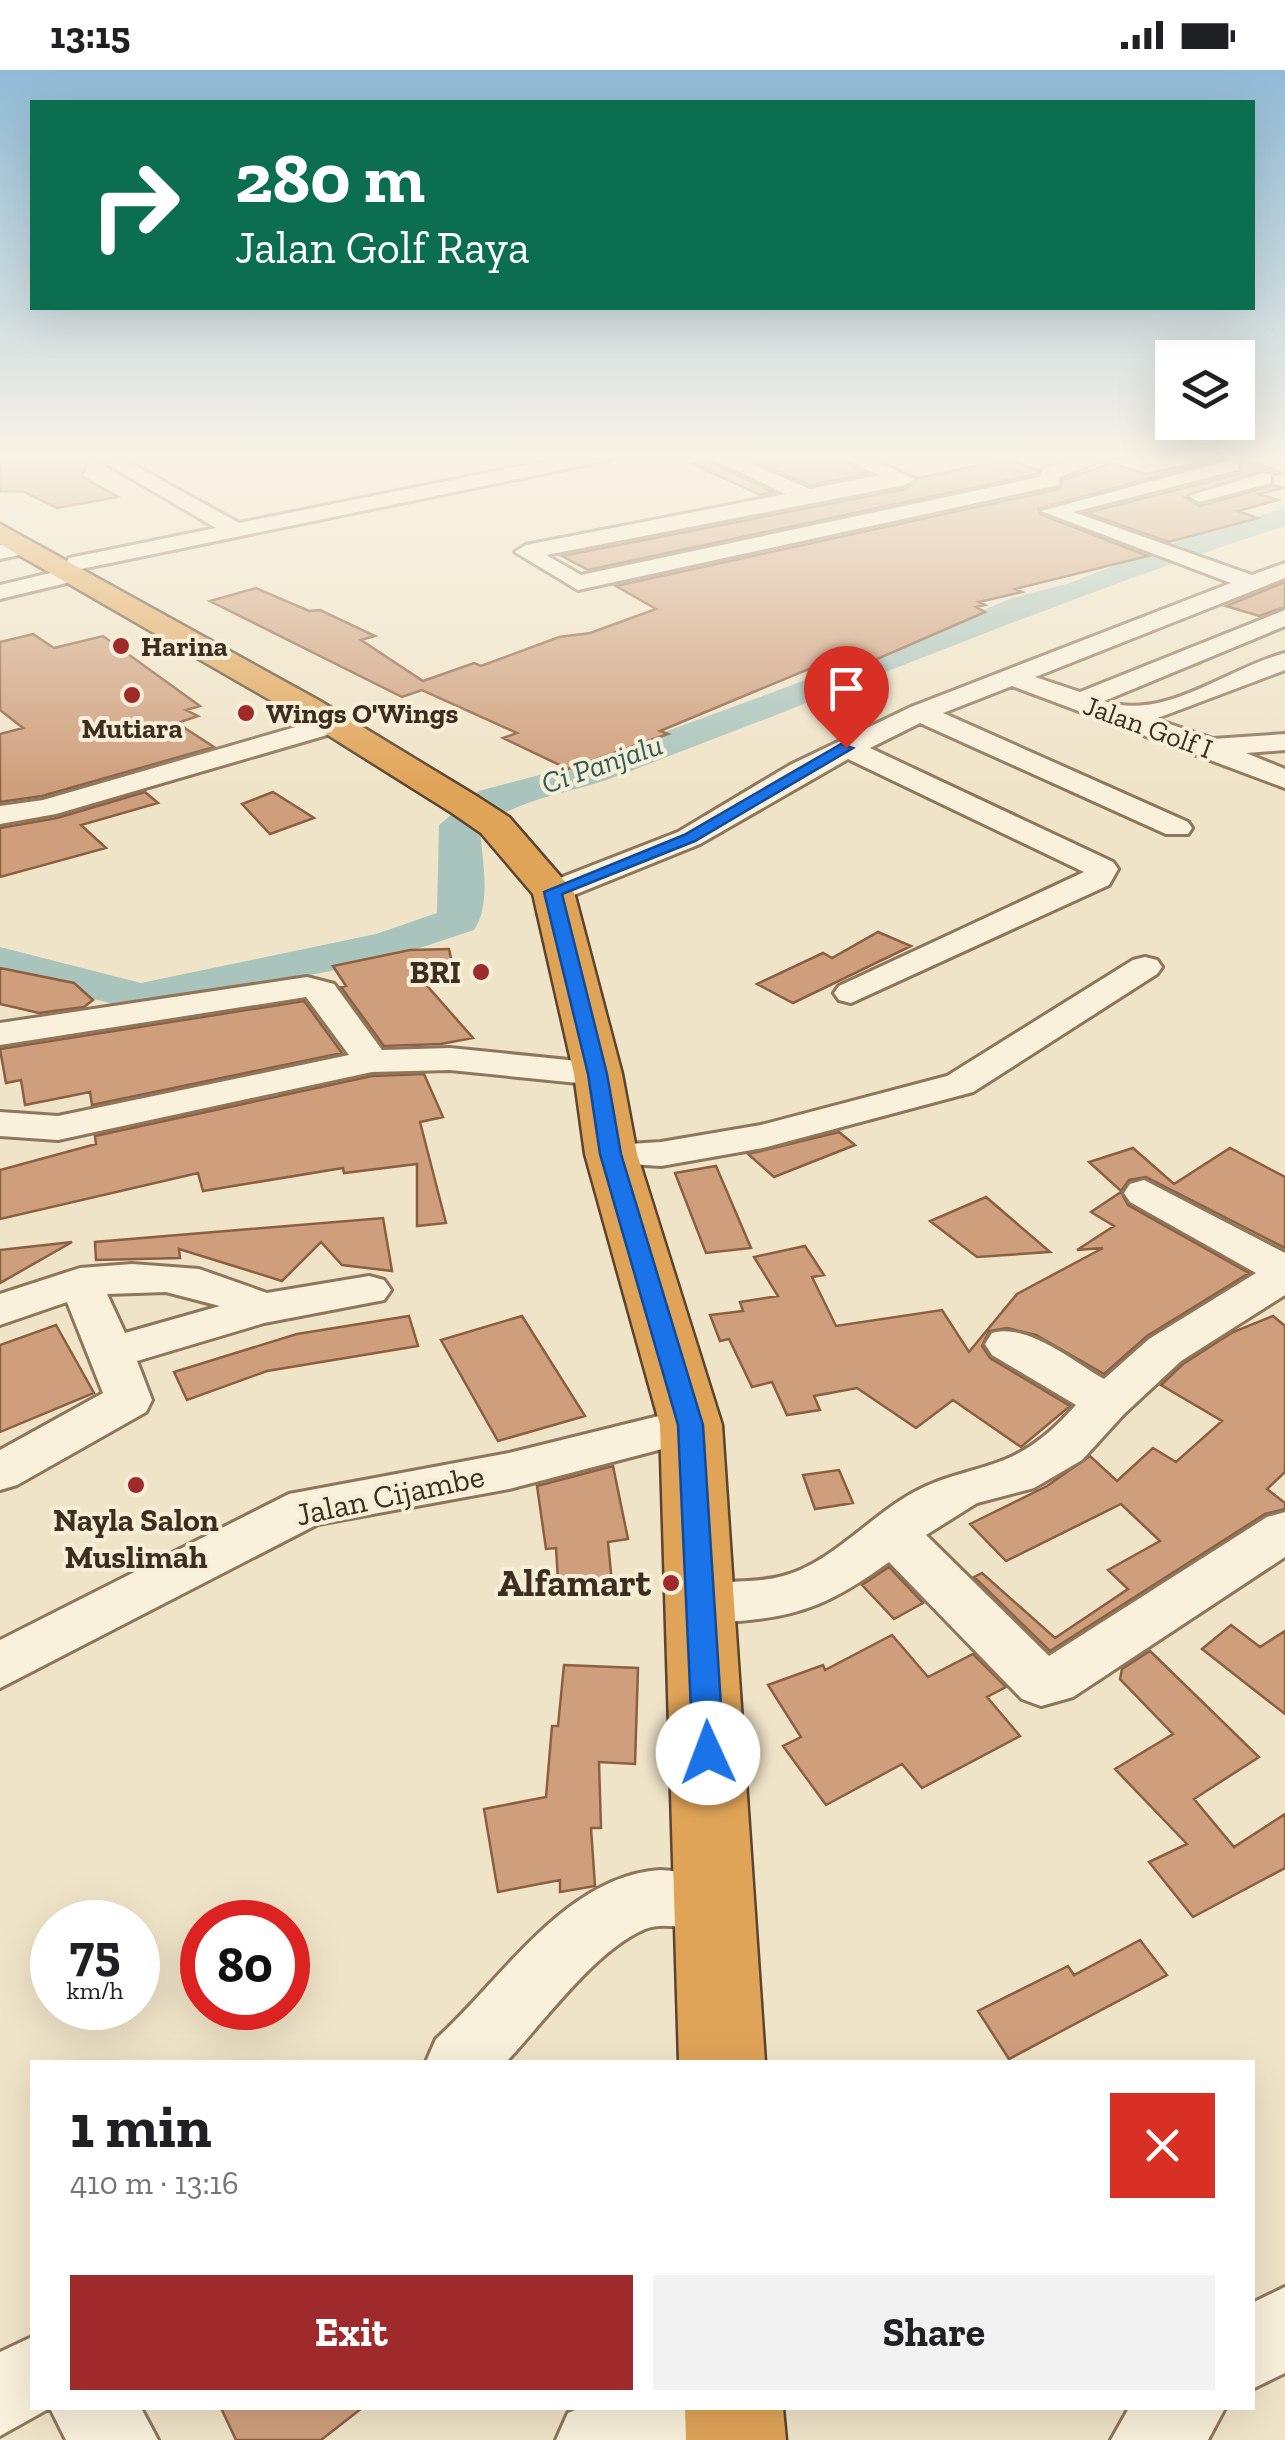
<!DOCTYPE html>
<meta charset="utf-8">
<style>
:root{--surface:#fff;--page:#f2f2f2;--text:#202124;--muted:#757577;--accent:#9e2a2b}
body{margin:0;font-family:"Zilla Slab",serif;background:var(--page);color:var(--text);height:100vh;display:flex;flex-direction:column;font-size:38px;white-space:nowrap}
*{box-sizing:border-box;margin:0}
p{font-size:32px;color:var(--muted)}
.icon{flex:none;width:55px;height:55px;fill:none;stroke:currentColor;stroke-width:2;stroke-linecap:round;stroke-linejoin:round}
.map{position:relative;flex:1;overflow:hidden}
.side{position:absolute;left:30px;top:1990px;width:1225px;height:350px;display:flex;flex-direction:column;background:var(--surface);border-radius:0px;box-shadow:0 10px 40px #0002}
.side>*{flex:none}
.banner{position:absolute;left:30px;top:30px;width:1225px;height:210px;border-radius:0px;box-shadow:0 10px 40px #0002;background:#0b6e4f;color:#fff;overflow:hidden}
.controls{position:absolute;left:1155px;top:270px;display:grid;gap:20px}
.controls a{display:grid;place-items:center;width:100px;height:100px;border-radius:0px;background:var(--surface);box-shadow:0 10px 40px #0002;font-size:50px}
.speed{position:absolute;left:30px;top:1830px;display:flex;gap:20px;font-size:50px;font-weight:700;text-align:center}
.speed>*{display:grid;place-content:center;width:130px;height:130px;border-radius:50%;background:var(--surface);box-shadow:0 10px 40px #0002;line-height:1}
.speed small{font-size:25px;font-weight:400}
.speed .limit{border:15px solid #d22;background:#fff;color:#111}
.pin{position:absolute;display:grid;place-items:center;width:85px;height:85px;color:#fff;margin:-102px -42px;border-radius:50% 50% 50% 0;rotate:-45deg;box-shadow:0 0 10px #0007}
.pin .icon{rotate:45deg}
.me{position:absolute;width:110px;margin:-55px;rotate:358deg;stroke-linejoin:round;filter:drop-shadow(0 0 8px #0008)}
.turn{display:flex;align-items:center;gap:35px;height:210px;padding:0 40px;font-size:45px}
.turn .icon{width:130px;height:130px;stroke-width:2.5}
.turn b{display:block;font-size:70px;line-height:85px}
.round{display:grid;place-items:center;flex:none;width:105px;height:105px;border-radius:0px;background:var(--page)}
.head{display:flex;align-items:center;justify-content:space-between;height:170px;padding:0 40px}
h1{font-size:60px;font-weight:800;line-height:75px}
.primary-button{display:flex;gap:20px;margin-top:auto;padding:20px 40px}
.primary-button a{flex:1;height:115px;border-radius:0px;background:var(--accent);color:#fff;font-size:40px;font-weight:800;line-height:115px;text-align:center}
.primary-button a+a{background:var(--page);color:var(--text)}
.status{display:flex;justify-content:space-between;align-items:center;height:70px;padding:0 50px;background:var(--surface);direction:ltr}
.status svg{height:28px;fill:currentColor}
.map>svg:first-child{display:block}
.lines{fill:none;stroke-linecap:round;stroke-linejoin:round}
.river{fill:#a9c4bc;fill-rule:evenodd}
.building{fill:#cf9f7d;stroke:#8d5f41;stroke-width:2.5}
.minor-casing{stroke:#8d765c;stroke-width:6}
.highway-casing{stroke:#5b4430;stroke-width:5}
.minor{fill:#faf1dc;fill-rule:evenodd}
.highway{fill:#e0a458;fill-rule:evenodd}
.route{fill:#1a73e8;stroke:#114b97;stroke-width:2.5}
.poi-dot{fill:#9e2a2b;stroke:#f7eed8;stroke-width:4}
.labels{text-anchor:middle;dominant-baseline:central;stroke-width:8;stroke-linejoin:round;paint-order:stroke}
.far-poi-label{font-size:28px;font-weight:bold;fill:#3d2e20;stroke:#f7eed8;text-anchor:start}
.far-street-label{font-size:28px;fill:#3d2e20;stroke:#f7eed8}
.far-water-label{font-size:30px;font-style:italic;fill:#2f5d5a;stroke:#f7eed8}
.poi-label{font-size:32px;font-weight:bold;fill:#3d2e20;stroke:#f7eed8;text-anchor:end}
.street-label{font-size:32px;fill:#3d2e20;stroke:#f7eed8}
.near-poi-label{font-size:38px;font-weight:bold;fill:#3d2e20;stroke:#f7eed8;text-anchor:end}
</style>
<div class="status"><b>13:15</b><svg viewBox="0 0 49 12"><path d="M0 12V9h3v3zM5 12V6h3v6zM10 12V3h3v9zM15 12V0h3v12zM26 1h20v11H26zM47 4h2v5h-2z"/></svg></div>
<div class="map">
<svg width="1285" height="2370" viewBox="0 0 1285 2370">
<rect width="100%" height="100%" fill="#f0e4c8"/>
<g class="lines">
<path class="river" d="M1285,438v18c-202,64 -397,147 -595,222 -33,12 -66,27 -100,37 -41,12 -76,17 -110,44 2,30 12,75 -6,101l-87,29 -246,52 -141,-36v-28l141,36 235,-49 61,-21 2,-88 40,-34 87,-23 319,-117 127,-53 55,-14 109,-42z"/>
</g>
<path class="building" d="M45,384h26l17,9 -7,13 37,21 -61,11 -33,-16 -24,-1v-34z
M748,384h82l37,20 -57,11 -70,-30z
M1232,385l51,18 -8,2 -12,-6 -78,28 15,9 74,-21 9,3 -24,6 19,6 -40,11 20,7 -89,24 -83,-29 153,-39 2,-14z
M1223,388l-185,51 2,5 108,42 -133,33 7,3 -43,10 6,3 -9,2 9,5 -133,58 -24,-9 -168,70 8,3 -100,35 -65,-31 14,-5 -95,-43 -20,7 -192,-96 46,-13 53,23 11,-1 55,26 -14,4 62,41 51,-18 7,3 78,-29 31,-4 66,-24 -40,-23 443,-97 4,-9 49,-17 33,11z
M1007,389l31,11 -1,4 -449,96 -26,-14 344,-67 12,-11z
M708,391l66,31 -14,3 -67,-31z
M1285,512v25l-26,9 -33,-10z
M33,564l21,14 49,-12 97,70 -14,4 12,6 -21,7 37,24 -172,49 -42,6v-68l23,-6 -23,-18v-68z
M145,722l13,11 -77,22 25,23 -106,29v-49l57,-10z
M273,722l41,26 -44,16 -28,-30z
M878,862l33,14 -118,57 -36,-19 66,-31 9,5z
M449,879l6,28 -33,3 51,58 -32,6 -57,2 -43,-59 5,-1 -13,-20 77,-16z
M0,898l74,15 19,17 -9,7 -45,6 -39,-9z
M304,931l38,52 -250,52 -2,-13 -65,13 -4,-25 -15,3 -6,-34z
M424,1004l19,43 -23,5 26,101 -29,3v-62l-73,9 -1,-5 -140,23 -5,-18 -198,46v-49l96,-26 -1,-8 277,-60z
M839,1062l16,13 -81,32 -26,-23z
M1133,1078l41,36 56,-36 55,29v71l-139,-71 -17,3 -8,11 -32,-29z
M716,1096l35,82 -45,5 -31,-80z
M1121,1122l7,13 121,68 -102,63 -43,38 -68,-39 -29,-7 -18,3 -7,15 8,12 80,48 -49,41 -68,-47 -37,28 -59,-40 -43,8 6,14 -33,5 -15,-33 -20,5 -23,-48 -9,2 -10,-26 33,-4 -3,-9 38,-6 -24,-39 51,-11 19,29 -12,2 24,49 106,-16 27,42 48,-58 86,-46 -26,2 37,-24 -23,-14z
M986,1127l64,55 -73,5 -47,-36z
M383,1148l9,53 -50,-6 -21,-23 -39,39 -103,-32 1,9 -84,2 -1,-18z
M72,1172l-72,41v-33z
M409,1246l9,30 -151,25 -80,29 -13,-28 123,-38z
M522,1246l63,100 -87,25 -57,-101z
M1273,1246l12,10v146l-18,17 18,14v6l-20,5 -215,137 -76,-74 8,-4 73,65 73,-49 -20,-19 52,-29 -39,-37 -115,57 -36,-37 77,-38 43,-30 27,25 36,-33 23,14 46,-41 -61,-36 22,-21 50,-32z
M56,1255l38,68 -94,39v-87z
M613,1396l15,73 -20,3 5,51 -54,3 -3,-48 -10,1 -9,-63z
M839,1400l14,33 -38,6 -12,-34z
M889,1497l34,36 -29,16 -32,-34z
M1231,1555l29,22 25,-16v83l-83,-65z
M892,1565l36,42 45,-23 33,33 -19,10 33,39 -98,52 -20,-24 -76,41 -43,-59 18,-9 -33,-52 55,-20 2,5z
M1150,1581l109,106 -65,42 40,48 51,-33v54l-92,49 -44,-55 38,-18 -72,-75 58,-35 -53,-55 2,-10z
M564,1595l74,3 -3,96 -36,-2 2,66h-10l4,58 -35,6v-12l-62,12 -14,-83 62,-12 6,-71h6z
M1140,1870l27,35 -158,84 -31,-48 90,-45 6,9z
M221,2338h141l-41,32h-85z"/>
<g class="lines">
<g class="minor-casing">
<path id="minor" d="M90,384h24l125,69 342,-69h38l-10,6 -528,109 5,5 -3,5 -83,20v-14l71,-17 -5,-5 3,-5 147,-30z
M702,384h26l82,35 69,-14 -46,-21h27l55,25 -10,6 -359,70 35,20 459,-98 2,-7 47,-16h28l-57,23 -2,8 -480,105 -63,-38 11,-7 260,-51z
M1231,390l7,2v8l-165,42 179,63 33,-12v15l-250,99 45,15 205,-82v16l-181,75c60,21 123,-33 181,-48v17l-130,49 58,20 72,-5v16l-39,3 39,16v19l-273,-102 -69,27 245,109 4,6 -4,6h-22l-246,-111 -50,25 243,114 5,7 -9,16 -258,118 -12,-3 -5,-7 5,-7 245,-114 -236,-113 -148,85 -136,55h-22l-5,-7 5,-7 136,-53 112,-67 121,-58 320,-124 -190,-72z
M1264,403l7,2v8l-72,19 -10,-6z
M25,470l11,7 -3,5 -33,7v-14z
M334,646l14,8 -4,6 -288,84 -56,10v-18l43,-6z
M1145,887l12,3 5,7 -5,7 -184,118 -210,56 -102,18 -64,-4 -6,-8 6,-8 64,-4 100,-17 186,-49 186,-116z
M307,907l27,7 48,66 68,-2 148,15 13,3 6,8 -6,8 -13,3 -148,-15 -78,2 -314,68 -58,-4v-24l58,4 291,-61 -43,-58 -306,48v-22z
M1144,1110l141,73v42l-104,66 -57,53 -42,46 -48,28 -57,15 -51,32 123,121 218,-139 18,-5v45l-212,140 -32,9 -19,-7 -133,-137c-53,38 -85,54 -150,59 -20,2 -36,3 -55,-3l-7,-15 7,-15c32,-10 67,-3 99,-12 45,-12 82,-54 121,-78 35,-22 64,-24 100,-38 30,-12 51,-32 72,-55l-84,-50 -7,-11 7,-11c37,-10 80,28 112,46l45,-40 107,-66 -126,-71 -6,-9 6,-9z
M132,1194l67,5 68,24 102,-17 15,4 7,10 -7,10 -120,23 -127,38 15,39 -6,12 -129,73 -17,5v-40l103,-57 -36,-91 -67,23v-31l80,-26zM166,1222l54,14 -95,27 -18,-39z
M691,1338l17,5 7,12 -7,12 -199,52 -191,35 -318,164v-48l289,-146 220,-41z
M660,1800l54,4 22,9 9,20 -9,20c-36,14 -65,-4 -91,6 -50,21 -102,94 -139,133h-80l10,-23c64,-57 129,-163 224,-169z
M1285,2217v86l-33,16v-86z
M32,2267v71h109l17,32h-92l-16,-32 -50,28v-84z
M580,2338h191l2,4 -14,28h-203l12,-27z
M1129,2338h96l-17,32h-97z"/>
</g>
<g class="highway-casing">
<path id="highway" d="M0,454l320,177 158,96 31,20 65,75 48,182 15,80 85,271 43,637h-86l-19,-637 -75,-271 -11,-80 -41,-180 -52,-61 -29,-20 -156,-98 -296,-171z
M685,2338h98l3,32h-100z"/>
</g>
<use href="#minor" class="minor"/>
<use href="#highway" class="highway"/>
</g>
<linearGradient id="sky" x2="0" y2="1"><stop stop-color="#8fbad6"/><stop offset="0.54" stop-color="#f8f3e6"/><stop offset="1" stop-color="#f8f3e6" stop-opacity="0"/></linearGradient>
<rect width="1285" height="716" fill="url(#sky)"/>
<path class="route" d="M841,674l12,4 -158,93 -133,53 45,180 14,80 82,271 21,328 -5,10 -11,3 -10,-3 -5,-10 -15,-328 -78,-271 -12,-80 -44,-182 140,-57z"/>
<g class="poi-dot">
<circle cx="121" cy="576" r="10"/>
<circle cx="132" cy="625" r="10"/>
<circle cx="246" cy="643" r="10"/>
<circle cx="481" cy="902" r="10"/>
<circle cx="136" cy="1415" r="10"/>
<circle cx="671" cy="1513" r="10"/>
</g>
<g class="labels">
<g class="far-poi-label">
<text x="141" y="576">Harina</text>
<text x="266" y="643">Wings O'Wings</text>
<text x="132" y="658" text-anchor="middle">Mutiara</text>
</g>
<g class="far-street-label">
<text transform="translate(1148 657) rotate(20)">Jalan Golf I</text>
</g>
<g class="far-water-label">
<text transform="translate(602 694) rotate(-19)">Ci Panjalu</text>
</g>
<g class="poi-label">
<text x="461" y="902">BRI</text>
<text x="136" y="1450" text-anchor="middle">Nayla Salon<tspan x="136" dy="37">Muslimah</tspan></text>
</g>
<g class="street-label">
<text transform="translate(390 1425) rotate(-12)">Jalan Cijambe</text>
</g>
<g class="near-poi-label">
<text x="651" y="1513">Alfamart</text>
</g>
</g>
</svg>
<div class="controls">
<a><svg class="icon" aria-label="layers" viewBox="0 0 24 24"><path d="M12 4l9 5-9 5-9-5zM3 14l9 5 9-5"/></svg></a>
</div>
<div class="speed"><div>75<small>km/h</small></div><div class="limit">80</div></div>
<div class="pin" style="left:846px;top:678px;background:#d93025"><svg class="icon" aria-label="arrive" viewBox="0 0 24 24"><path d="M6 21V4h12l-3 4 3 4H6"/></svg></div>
<svg class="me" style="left:708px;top:1683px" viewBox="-20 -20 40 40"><circle r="19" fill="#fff"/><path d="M0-13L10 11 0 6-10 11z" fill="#1a73e8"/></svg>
<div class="banner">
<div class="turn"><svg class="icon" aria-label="right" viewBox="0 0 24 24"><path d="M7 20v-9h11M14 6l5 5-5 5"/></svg><div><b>280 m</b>Jalan Golf Raya</div></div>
</div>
<section class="side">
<div class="head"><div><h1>1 min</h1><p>410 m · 13:16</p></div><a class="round" style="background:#d93025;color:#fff"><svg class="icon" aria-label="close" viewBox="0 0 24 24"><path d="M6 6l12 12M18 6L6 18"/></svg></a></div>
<div class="primary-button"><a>Exit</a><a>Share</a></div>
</section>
</div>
